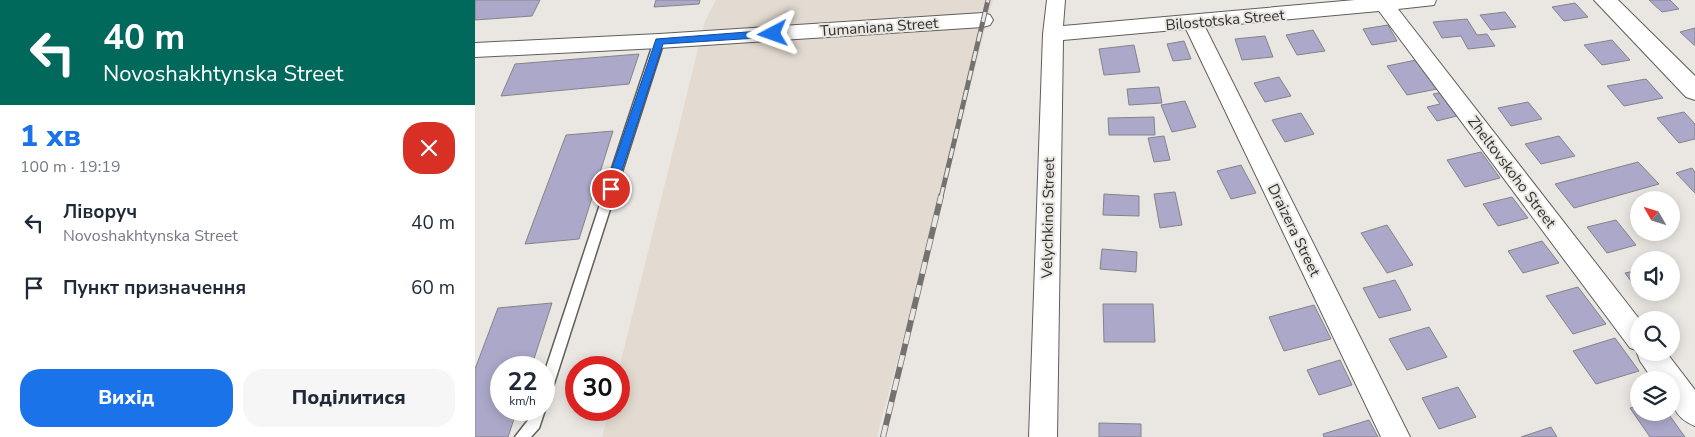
<!DOCTYPE html>
<html lang="uk">
<meta charset="utf-8">
<style>
:root{--surface:#fff;--page:#f6f6f7;--text:#1f2937;--muted:#747a83;--accent:#1a73e8}
body{margin:0;font-family:"Nunito Sans",sans-serif;background:var(--page);color:var(--text);height:100vh;display:flex;flex-direction:column;font-size:19px;white-space:nowrap}
*{box-sizing:border-box;margin:0}
p{font-size:16px;color:var(--muted)}
.icon{flex:none;width:28px;height:28px;fill:none;stroke:currentColor;stroke-width:2;stroke-linecap:round;stroke-linejoin:round}
.map{position:relative;flex:1;overflow:hidden}
.sheet{display:flex;flex-direction:column;background:var(--surface);width:475px}
.sheet>*{flex:none}
.top-card{background:#00695c;color:#fff;overflow:hidden}
.needle{width:32px;rotate:309deg}
.tools{position:absolute;left:1155px;top:191px;display:grid;gap:10px}
.tools a{display:grid;place-items:center;width:50px;height:50px;border-radius:50%;background:var(--surface);box-shadow:0 2px 12px #0003;font-size:25px}
.speed{position:absolute;left:15px;top:356px;display:flex;gap:10px;font-size:25px;font-weight:700;text-align:center}
.speed>*{display:grid;place-content:center;width:65px;height:65px;border-radius:50%;background:var(--surface);box-shadow:0 2px 12px #0003;line-height:1}
.speed small{font-size:12px;font-weight:400}
.speed .limit{border:8px solid #d22;background:#fff;color:#111}
.pin{position:absolute;display:grid;place-items:center;width:42px;height:42px;color:#fff;margin:-21px;border:2px solid #fff;border-radius:50%;box-shadow:0 1px 5px #0007}
.me{position:absolute;width:55px;margin:-28px;rotate:266deg;stroke-linejoin:round;filter:drop-shadow(0 0 4px #0008)}
.turn{display:flex;align-items:center;gap:18px;height:105px;padding:0 20px;font-size:22px}
.turn .icon{width:65px;height:65px;stroke-width:2.5}
.turn b{display:block;font-size:35px;line-height:42px}
.round{display:grid;place-items:center;flex:none;width:52px;height:52px;border-radius:20px;background:var(--page)}
.overview{display:flex;align-items:center;justify-content:space-between;height:85px;padding:0 20px}
h1{font-size:30px;font-weight:800;line-height:38px;color:var(--accent)}
.action{display:flex;gap:10px;margin-top:auto;padding:10px 20px}
.action a{flex:1;height:58px;border-radius:20px;background:var(--accent);color:#fff;font-size:20px;font-weight:800;line-height:58px;text-align:center}
.action a+a{background:var(--page);color:var(--text)}
ul{padding:0;list-style:none}
li{display:flex;align-items:center;gap:15px;height:65px;padding:0 20px}
li div{flex:1}
li b{display:block;font-size:19px}
li em{font-style:normal}
main{display:flex;flex:1;min-height:0}
.map>svg:first-child{display:block}
.built{fill:#e3dbd1}
.building{fill:#aca8ca;stroke:#848387}
.lines{fill:none;stroke-linecap:round;stroke-linejoin:round}
.lane-casing{stroke:#605e5a;stroke-width:3}
.street-casing{stroke:#605e5a;stroke-width:2}
.secondary-casing{stroke:#605e5a;stroke-width:2}
.lane{fill:#fff;fill-rule:evenodd}
.street{fill:#fff;fill-rule:evenodd}
.secondary{fill:#fff;fill-rule:evenodd}
.rail-far1-casing{stroke:#747270;stroke-width:5}
.rail-casing{stroke:#747270;stroke-width:6}
.rail-far1{stroke:#eae7e3;stroke-width:3;stroke-dasharray:10;stroke-linecap:butt}
.rail{stroke:#eae7e3;stroke-width:4.5;stroke-dasharray:12;stroke-linecap:butt}
.route{fill:#1a73e8;stroke:#114b97}
.labels{text-anchor:middle;dominant-baseline:central;stroke-width:4;stroke-linejoin:round;paint-order:stroke}
.street-label{font-size:15px;fill:#302f2d;stroke:#eae7e3}
</style>
<main>
<section class="sheet">
<div class="top-card">
<div class="turn"><svg class="icon" aria-label="left" viewBox="0 0 24 24"><path d="M17 20v-9H6M10 6l-5 5 5 5"/></svg><div><b>40 m</b>Novoshakhtynska Street</div></div>
</div>
<div class="overview"><div><h1>1 хв</h1><p>100 m · 19:19</p></div><a class="round" style="background:#d93025;color:#fff"><svg class="icon" aria-label="close" viewBox="0 0 24 24"><path d="M6 6l12 12M18 6L6 18"/></svg></a></div>
<ul>
<li><svg class="icon" aria-label="left" viewBox="0 0 24 24"><path d="M17 20v-9H6M10 6l-5 5 5 5"/></svg><div><b>Ліворуч</b><p>Novoshakhtynska Street</p></div><em>40 m</em></li>
<li><svg class="icon" aria-label="arrive" viewBox="0 0 24 24"><path d="M6 21V4h12l-3 4 3 4H6"/></svg><div><b>Пункт призначення</b></div><em>60 m</em></li>
</ul>
<div class="action"><a>Вихід</a><a>Поділитися</a></div>
</section>
<div class="map">
<svg width="1220" height="437" viewBox="0 0 1220 437">
<rect width="100%" height="100%" fill="#eae7e3"/>
<path class="built" d="M241,0h277l-116,437h-275l7,-27h10v-41l86,-348z"/>
<path class="building" d="M0,0h65l-8,16 -57,4z
M181,0h44l-1,4 -45,3z
M1174,0h21l9,9 -17,3z
M1100,3l13,14 -24,4 -12,-14z
M1030,12l11,15 -25,3 -11,-15z
M992,19l10,16 10,-1 8,12 -27,3 -7,-13 -19,2 -9,-16z
M913,25l9,16 -25,4 -9,-16z
M1220,28v17h-1l-14,-13z
M838,30l12,21 -28,4 -11,-20z
M790,36l8,21 -31,3 -7,-21z
M1137,40l18,20 -28,5 -18,-20z
M709,41l7,18 -18,2 -6,-17z
M659,45l6,27 -36,3 -5,-26z
M164,54l-10,30 -128,12 14,-32z
M941,60l21,29 -30,6 -20,-29z
M804,77l12,19 -26,6 -11,-19z
M1171,79l17,19 -39,8 -17,-20z
M684,87l3,16 -33,2 -2,-16z
M969,92l17,23 -24,6 -10,-14 13,-3 -7,-10z
M710,101l11,26 -24,5 -11,-27z
M1053,102l14,17 -31,7 -13,-18z
M1209,112l11,12v15l-16,4 -22,-25z
M826,113l13,21 -29,8 -13,-22z
M679,117l1,18h-46l-1,-17z
M138,131l-34,108 -54,5 41,-109z
M689,136l6,24 -16,2 -6,-24z
M1084,136l16,20 -34,8 -16,-20z
M1006,152l19,26 -35,9 -18,-27z
M1163,162l21,22 -85,24 -19,-24z
M766,165l15,28 -25,6 -14,-28z
M1217,168l3,4v21l-19,-20z
M700,192l7,33 -22,3 -6,-34z
M629,194l35,2v20l-36,-1z
M1037,197l16,21 -30,8 -15,-22z
M1141,220l20,25 -29,8 -20,-26z
M912,225l26,40 -26,8 -26,-40z
M1067,241l17,22 -36,10 -15,-22z
M627,249l35,3 -1,20 -36,-3z
M1164,270v22l-14,-19z
M920,280l16,30 -32,8 -16,-30z
M1103,287l28,37 -33,10 -27,-38z
M77,303l-21,65h-30v42h16l-9,27h-33v-68l23,-61z
M628,304h50l2,38h-51z
M839,305l17,34 -47,12 -15,-34z
M954,327l18,30 -40,13 -18,-31z
M1140,338l24,33 -43,13 -23,-33z
M865,360l12,25 -33,10 -12,-25z
M983,387l18,30 -37,12 -17,-31z
M1164,406v6h28l18,25h-35l-20,-29z
M894,420l9,17h-54l-1,-3z
M624,423l42,1v13h-42z
M1076,427l6,10h-36z"/>
<g class="lines">
<g class="lane-casing">
<path id="lane" d="M184,38l5,3 -113,352 -2,5 -5,1v-25l110,-333z
M69,408l1,2 -6,18 -8,9h-16l14,-18 2,-9h13z"/>
</g>
<g class="street-casing">
<path id="street" d="M572,0h18l-2,26 292,-26h81l-2,5 -36,4 242,311 -1,32h27l29,38v36c-23,-9 -24,-24 -24,-46h-18l-13,-19 -4,-11 -6,-2 -251,-337 -174,16 205,410h-29l-195,-408 -123,11 -6,397h-28l14,-403z
M508,13l7,2 3,5 -3,5 -7,2 -324,21 -184,9v-14l184,-9z"/>
</g>
<g class="secondary-casing">
<path id="secondary" d="M1119,0h24l77,76v24l-9,-3z"/>
</g>
<use href="#lane" class="lane"/>
<use href="#street" class="street"/>
<use href="#secondary" class="secondary"/>
<g class="rail-far1-casing">
<path id="rail-far1" d="M466,197l47,-197"/>
</g>
<g class="rail-casing">
<path id="rail" d="M408,437l58,-241"/>
</g>
<use href="#rail-far1" class="rail-far1"/>
<use href="#rail" class="rail"/>
</g>
<path class="route" d="M298,30l5,4 -5,3 -110,7 -47,145 -2,3h-7l-2,-3 51,-150z"/>
<g class="labels">
<g class="street-label">
<text transform="translate(750 20) rotate(-5)">Bilostotska Street</text>
<text transform="translate(404 27) rotate(-4)">Tumaniana Street</text>
<text transform="translate(1037 172) rotate(53)">Zheltovskoho Street</text>
<text transform="translate(573 218) rotate(-89)">Velychkinoi Street</text>
<text transform="translate(819 230) rotate(64)">Draizera Street</text>
</g>
</g>
</svg>
<div class="tools">
<a><svg class="needle" viewBox="-14 -14 28 28"><path d="M0-13l5 13h-10z" fill="#e53935"/><path d="M0 13l5-13h-10z" fill="#747a83"/></svg></a>
<a><svg class="icon" aria-label="sound" viewBox="0 0 24 24"><path d="M4 9h4l5-4v14l-5-4H4zM17 9q2 3 0 6"/></svg></a>
<a><svg class="icon" aria-label="search" viewBox="0 0 24 24"><circle cx="10" cy="10" r="6"/><path d="M15 15l6 6"/></svg></a>
<a><svg class="icon" aria-label="layers" viewBox="0 0 24 24"><path d="M12 4l9 5-9 5-9-5zM3 14l9 5 9-5"/></svg></a>
</div>
<div class="speed"><div>22<small>km/h</small></div><div class="limit">30</div></div>
<div class="pin" style="left:136px;top:189px;background:#d93025"><svg class="icon" aria-label="arrive" viewBox="0 0 24 24"><path d="M6 21V4h12l-3 4 3 4H6"/></svg></div>
<svg class="me" style="left:298px;top:34px" viewBox="-20 -20 40 40"><path d="M0-17L14 15 0 8-14 15z" fill="#1a73e8" stroke="#fff" stroke-width="4"/></svg>
</div>
</main>
